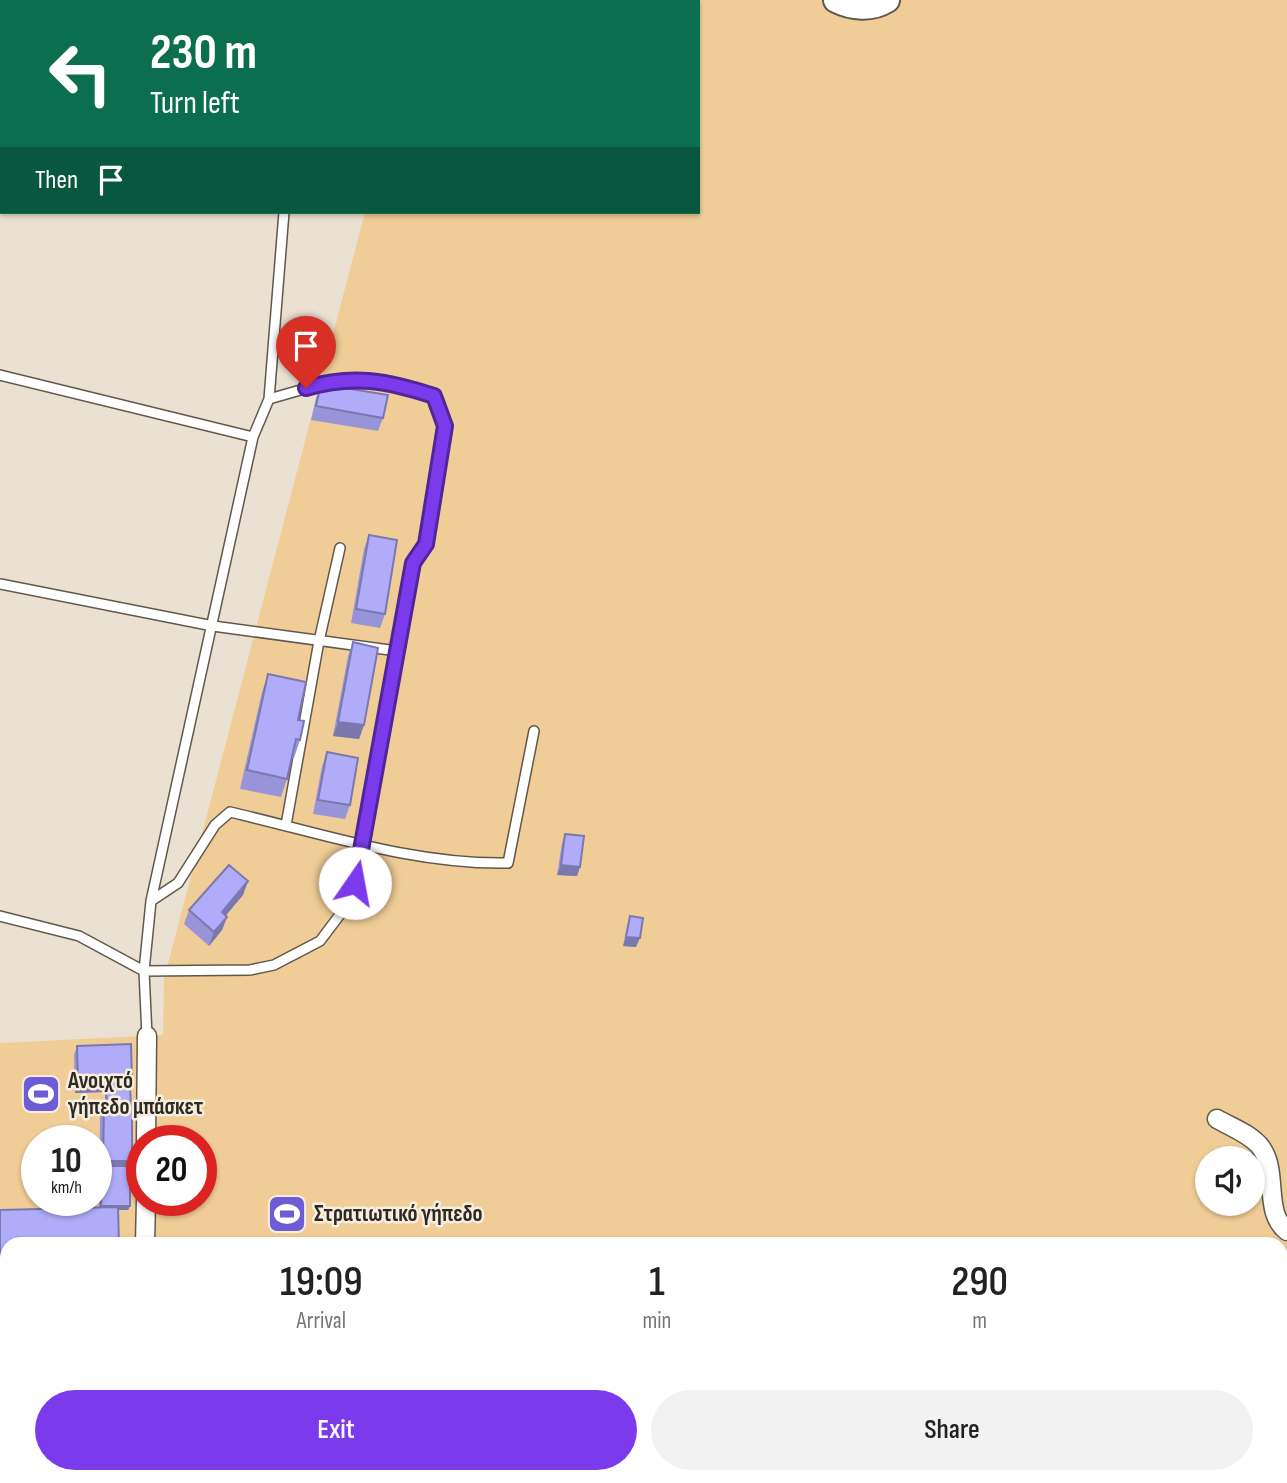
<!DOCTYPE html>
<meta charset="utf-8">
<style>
:root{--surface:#fff;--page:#f2f2f2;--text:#222;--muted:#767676;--accent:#7c3aed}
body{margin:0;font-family:"Sofia Sans Condensed",sans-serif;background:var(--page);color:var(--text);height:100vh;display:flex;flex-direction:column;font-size:26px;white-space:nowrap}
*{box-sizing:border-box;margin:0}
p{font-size:23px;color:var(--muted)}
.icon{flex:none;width:38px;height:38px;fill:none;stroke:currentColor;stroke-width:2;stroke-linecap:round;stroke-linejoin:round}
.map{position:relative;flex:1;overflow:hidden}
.panel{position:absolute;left:0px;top:1237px;width:1288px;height:247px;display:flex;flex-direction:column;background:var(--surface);border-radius:21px 21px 0 0;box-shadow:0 2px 5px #0004}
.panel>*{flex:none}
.top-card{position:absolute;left:0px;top:0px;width:700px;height:214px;box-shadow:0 2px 5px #0004;background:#0b6e4f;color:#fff;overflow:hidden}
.tools{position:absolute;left:1195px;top:1146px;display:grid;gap:14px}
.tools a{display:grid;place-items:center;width:70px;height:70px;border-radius:50%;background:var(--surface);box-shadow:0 2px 5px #0004;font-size:35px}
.speed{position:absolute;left:21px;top:1125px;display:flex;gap:14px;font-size:35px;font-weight:700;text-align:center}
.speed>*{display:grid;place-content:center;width:91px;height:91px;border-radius:50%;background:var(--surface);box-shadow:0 2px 5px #0004;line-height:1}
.speed small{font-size:18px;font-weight:400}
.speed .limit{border:10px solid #d22;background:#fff;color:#111}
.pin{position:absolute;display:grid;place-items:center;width:60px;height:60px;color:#fff;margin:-72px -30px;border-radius:50% 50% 50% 0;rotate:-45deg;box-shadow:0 0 7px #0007}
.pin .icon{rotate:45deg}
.me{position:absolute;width:77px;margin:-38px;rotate:12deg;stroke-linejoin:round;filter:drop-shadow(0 0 5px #0008)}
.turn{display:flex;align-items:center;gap:24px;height:147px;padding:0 35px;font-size:32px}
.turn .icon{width:91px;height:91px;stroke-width:2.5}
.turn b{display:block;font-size:49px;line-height:60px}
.then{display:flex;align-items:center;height:66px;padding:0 35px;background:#0003;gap:14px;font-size:26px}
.eta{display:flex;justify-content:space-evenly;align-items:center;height:119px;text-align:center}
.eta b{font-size:42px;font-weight:600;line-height:49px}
.cta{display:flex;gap:14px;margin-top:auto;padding:14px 35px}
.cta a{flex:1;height:80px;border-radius:42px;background:var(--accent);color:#fff;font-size:28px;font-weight:600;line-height:80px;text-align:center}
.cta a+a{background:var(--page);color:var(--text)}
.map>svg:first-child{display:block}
.green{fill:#f0cd97;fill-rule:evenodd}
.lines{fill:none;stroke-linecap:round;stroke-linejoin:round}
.lane-casing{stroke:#60584b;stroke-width:12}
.street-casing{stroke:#60584b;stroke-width:21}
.secondary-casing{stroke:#60584b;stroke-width:28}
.lane{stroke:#fff;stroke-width:9}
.street{stroke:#fff;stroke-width:18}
.secondary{stroke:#fff;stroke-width:24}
.wall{fill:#9794d7}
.shaded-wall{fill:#7b78af}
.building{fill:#b0acfa;stroke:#7b78af;stroke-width:2}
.route-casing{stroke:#51269a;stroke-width:18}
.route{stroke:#7c3aed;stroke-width:12}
.labels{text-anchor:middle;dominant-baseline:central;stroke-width:5;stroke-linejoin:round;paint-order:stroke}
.poi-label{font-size:23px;font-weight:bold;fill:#2d2924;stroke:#f8eedf;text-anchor:start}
</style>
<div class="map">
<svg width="1287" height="1483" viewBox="0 0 1287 1483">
<rect width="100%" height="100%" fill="#ebe1d2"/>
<path class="green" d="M429,0h858v1483h-1142v-6h1136v-233h-1274v224h-7v-425l163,-8 1,-56 201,-767h333v-210zM37,1141h59v59h-59zM142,1141h59v59h-59zM1208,1158h45v46h-45z"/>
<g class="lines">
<g class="lane-casing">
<path id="lane" d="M217,0l4,2
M302,2v-2
M0,375l253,62
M0,584l213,42 184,25
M286,825l33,-184 21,-93
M151,901l27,-18 37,-58 15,-13c91,21 184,53 278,51l26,-132
M0,916l79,20 65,35 106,-1 24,-5 46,-24 28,-37 7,-21 58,-320 13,-20 19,-117 -11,-30 -48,-15h-20l-41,2 -56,16
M147,1036l-3,-65 7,-70 102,-464 16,-38 15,-187"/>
</g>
<g class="street-casing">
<path id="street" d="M1217,1119c14,8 31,14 42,26 21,24 3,67 28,86
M146,1141l1,-105
M145,1244l1,-44
M1130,1477l15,6
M41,1483l102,-5
M963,1483l2,-6"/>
</g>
<g class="secondary-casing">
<path id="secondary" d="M836,0c16,8 35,10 51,0
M1281,1441l6,-11
M1258,1483l3,-6"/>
</g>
<use href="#lane" class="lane"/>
<use href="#street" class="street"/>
<use href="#secondary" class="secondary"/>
</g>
<path class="wall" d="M321,384l62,34 -5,13 -67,-11 5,-22z
M369,535l16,79 -5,14 -29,-5 13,-74z
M353,642l11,83 -5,14 -26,-3 15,-80z
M268,674l32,66 -6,18h-2l-5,21 -6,18 -41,-8 22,-97z
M327,752l23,53 -5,14 -32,-5 9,-48z
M565,834l15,33 -3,9 -20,-1 5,-32z
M248,881l-5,14 -17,20 1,2 -5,13 -13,16 -25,-22 5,-14z
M630,916l6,31 -13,-1 4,-20z
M77,1046l55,36 -2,5 2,74 -2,5v40l-2,4 -29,-2 1,-93 4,-10h1v-13l-30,1 -1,-38z"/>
<path class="shaded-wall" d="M338,722l26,3 -5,14 -26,-3z
M561,865l19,2 -3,9 -20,-1z
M248,881l-5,14 -26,31 5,-14z
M227,917l-5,13 -13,16 5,-14z
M626,937l14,1 -4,9 -13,-1z
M132,1082l-3,9 -23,-3 -1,4 -30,1 3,-9z
M103,1161h29l-3,10 -27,-5z
M101,1206h29l-2,4h-29z
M0,1293h7v18h-7z"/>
<path class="building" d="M321,384l67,11 -5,23 -67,-12z
M369,535l28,5 -12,74 -29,-5z
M353,642l25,6 -14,77 -26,-3z
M268,674l38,8 -8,38 6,1 -4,19 -4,-1 -9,40 -40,-9z
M327,752l31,6 -8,47 -32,-5z
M565,834l19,2 -4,31 -19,-2z
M229,865l19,16 -26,31 5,5 -13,15 -25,-22z
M630,916l13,2 -3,20 -14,-1z
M131,1044l1,38 -54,2 -1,-38z
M130,1087l1,18h-24l-1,-17z
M104,1105h28v56h-29z
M102,1166h28v40h-29z
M118,1207l1,37h-112v49h-7v-83z
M110,1477h27v6h-27z"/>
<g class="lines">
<g class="route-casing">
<path id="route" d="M306,388c48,-14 82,-7 128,8l11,30 -19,118 -13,19 -58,320"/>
</g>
<use href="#route" class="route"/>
</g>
<defs>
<g id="stadium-square" transform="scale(2.0125)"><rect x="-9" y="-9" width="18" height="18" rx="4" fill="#6e5cd6" stroke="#f8eedf"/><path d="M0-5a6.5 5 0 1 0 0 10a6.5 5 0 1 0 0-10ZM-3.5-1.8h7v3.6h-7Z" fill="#fff"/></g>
</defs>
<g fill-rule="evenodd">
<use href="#stadium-square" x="41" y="1094"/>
<use href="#stadium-square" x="287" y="1214"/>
</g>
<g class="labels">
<g class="poi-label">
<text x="68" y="1081">Ανοιχτό<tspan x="68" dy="26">γήπεδο μπάσκετ</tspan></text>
<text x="314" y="1214">Στρατιωτικό γήπεδο</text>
</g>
</g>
</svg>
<div class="tools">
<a><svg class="icon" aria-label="sound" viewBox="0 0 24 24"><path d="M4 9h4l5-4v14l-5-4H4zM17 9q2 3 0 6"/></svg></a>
</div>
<div class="speed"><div>10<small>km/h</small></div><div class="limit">20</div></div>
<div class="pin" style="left:306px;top:388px;background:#d93025"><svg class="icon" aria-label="arrive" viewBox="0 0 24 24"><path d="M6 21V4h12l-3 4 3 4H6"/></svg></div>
<svg class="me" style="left:355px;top:883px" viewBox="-20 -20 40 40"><circle r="19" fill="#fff"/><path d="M0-13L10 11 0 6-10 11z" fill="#7c3aed"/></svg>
<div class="top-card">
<div class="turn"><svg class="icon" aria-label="left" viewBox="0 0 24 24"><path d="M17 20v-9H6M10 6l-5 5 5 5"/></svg><div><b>230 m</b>Turn left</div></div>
<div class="then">Then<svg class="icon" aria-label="arrive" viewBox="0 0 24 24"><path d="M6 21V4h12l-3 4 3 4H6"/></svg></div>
</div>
<section class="panel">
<div class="eta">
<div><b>19:09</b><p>Arrival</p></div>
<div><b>1</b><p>min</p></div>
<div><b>290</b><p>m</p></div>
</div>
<div class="cta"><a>Exit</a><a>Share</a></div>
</section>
</div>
